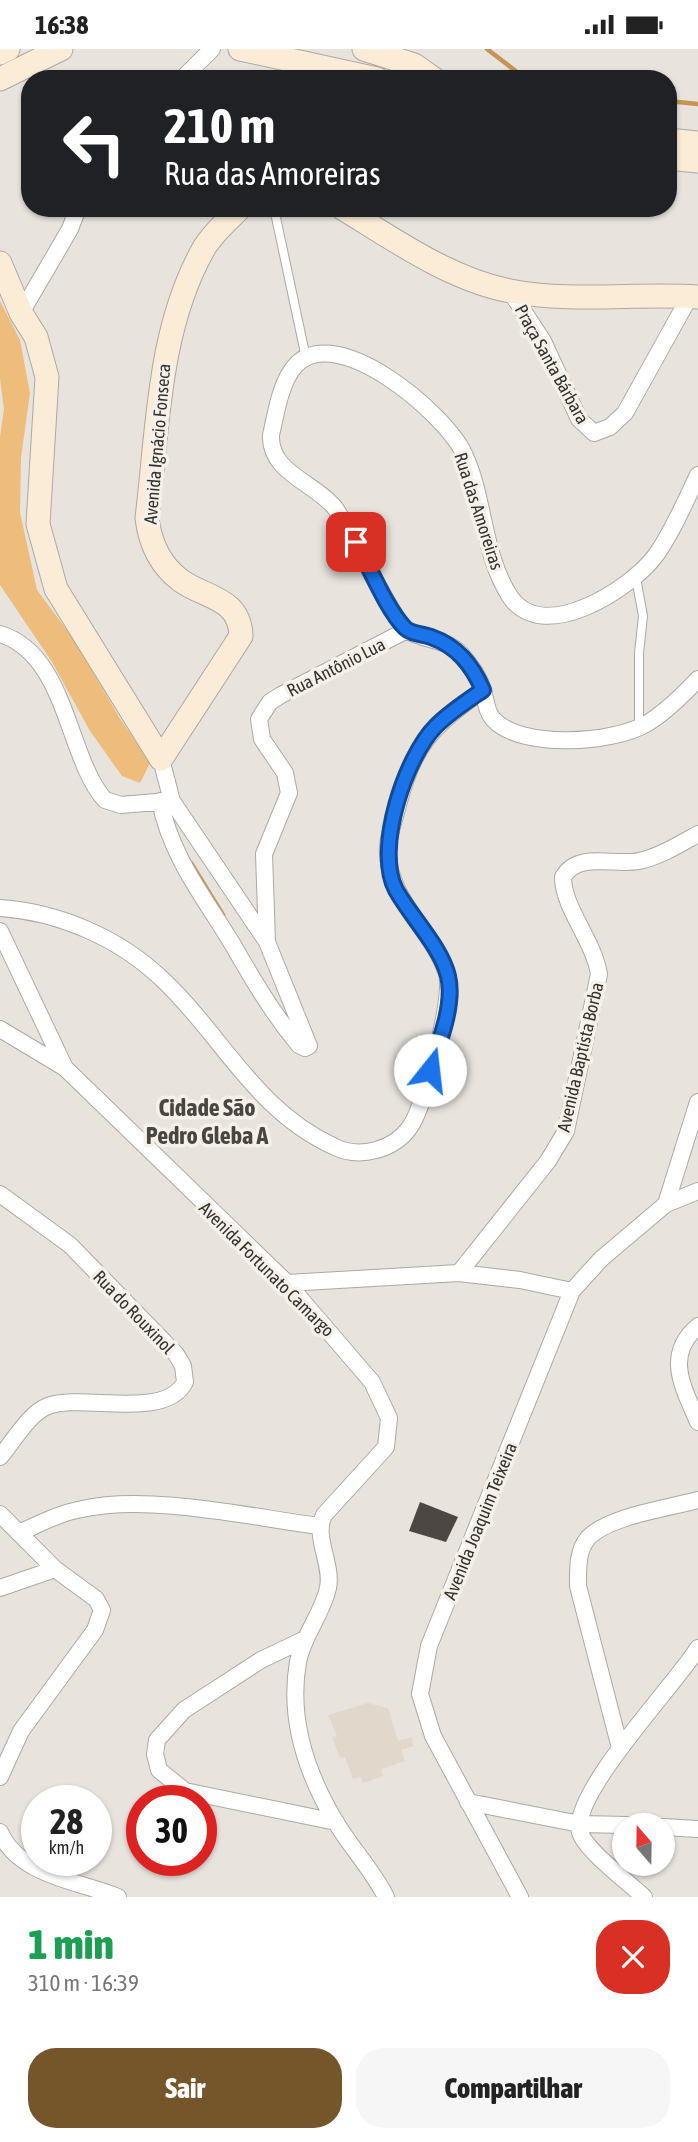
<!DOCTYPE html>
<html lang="pt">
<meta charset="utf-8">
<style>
:root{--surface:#fff;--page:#f6f6f6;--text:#222;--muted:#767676;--accent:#75562b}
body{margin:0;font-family:"Asap Condensed",sans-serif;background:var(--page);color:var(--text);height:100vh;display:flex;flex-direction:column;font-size:26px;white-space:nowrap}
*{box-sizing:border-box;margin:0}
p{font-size:23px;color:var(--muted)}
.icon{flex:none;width:38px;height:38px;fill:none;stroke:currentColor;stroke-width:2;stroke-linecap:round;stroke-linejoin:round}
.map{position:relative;height:1848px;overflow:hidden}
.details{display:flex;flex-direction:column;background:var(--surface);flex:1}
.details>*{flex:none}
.top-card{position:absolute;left:21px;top:21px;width:656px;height:147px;border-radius:28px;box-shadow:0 2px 5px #0004;background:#202124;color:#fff;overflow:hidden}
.needle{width:46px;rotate:340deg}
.controls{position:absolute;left:612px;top:1764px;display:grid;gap:14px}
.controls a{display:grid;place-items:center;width:63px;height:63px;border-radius:50%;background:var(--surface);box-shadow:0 2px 5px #0004;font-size:35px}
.speed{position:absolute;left:21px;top:1736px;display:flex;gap:14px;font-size:35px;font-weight:700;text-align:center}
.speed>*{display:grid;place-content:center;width:91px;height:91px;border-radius:50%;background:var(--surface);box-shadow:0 2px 5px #0004;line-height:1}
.speed small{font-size:18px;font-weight:400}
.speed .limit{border:10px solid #d22;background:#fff;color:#111}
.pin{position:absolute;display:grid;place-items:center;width:60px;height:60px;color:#fff;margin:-30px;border-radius:14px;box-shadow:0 4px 10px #0006}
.me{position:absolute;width:77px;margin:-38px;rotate:16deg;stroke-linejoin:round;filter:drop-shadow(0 0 5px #0008)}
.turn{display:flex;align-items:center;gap:24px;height:147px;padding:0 28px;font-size:32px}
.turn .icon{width:91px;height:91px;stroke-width:2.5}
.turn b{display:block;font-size:49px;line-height:60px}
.round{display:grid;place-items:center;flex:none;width:74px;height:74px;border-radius:28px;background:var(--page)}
.summary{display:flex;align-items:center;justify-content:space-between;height:119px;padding:0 28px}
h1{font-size:42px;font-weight:800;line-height:52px;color:#1e9e55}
.cta{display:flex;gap:14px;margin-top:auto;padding:14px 28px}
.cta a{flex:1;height:80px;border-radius:28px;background:var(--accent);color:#fff;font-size:28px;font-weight:800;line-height:80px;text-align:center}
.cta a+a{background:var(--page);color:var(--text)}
.status{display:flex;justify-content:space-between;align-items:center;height:49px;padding:0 35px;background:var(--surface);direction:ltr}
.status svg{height:19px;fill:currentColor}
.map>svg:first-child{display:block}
.built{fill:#e1d7cb}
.green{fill:#efbd7b}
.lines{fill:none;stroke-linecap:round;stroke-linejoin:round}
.stream{stroke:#c69553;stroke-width:4.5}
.building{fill:#4c4742}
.lane-casing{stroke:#ada8a2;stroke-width:10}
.street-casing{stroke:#ada8a2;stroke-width:18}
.secondary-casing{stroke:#ada8a2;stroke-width:25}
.lane{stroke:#fff;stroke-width:8}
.street{stroke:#fff;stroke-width:16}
.secondary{stroke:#fbecd8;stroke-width:23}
.route-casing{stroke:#114b97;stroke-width:18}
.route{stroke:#1a73e8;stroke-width:12}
.labels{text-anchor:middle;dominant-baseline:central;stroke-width:7;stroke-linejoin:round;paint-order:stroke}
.street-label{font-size:18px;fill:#34322f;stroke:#f6f0ea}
.district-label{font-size:24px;font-weight:bold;fill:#494540;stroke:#f6f0ea}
</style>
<div class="status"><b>16:38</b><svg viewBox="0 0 49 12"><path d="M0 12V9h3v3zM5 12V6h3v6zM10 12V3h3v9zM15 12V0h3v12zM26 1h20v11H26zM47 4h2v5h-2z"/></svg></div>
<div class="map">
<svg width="698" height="1848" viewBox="0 0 698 1848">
<rect width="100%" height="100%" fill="#e8e3dd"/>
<path class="built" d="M368,1654l20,5 10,33 14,-4 1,9 -12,4 4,11 -24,8 2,7 -20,7 -2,-6 -8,2 -8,-22 -5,1 -8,-21 5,-1 -9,-21z"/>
<path class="green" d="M0,252l20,39 10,53 -9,65 -1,54 17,78 38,51 44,76 31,46 -10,20 -18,-7 -32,-45 -38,-69 -52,-77v-148l4,-28 -4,-30z"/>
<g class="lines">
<path class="stream" d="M487,0l39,30
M668,52l30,3
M191,814l32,52"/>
</g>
<path class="building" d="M420,1453l38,15 -12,25 -37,-11z"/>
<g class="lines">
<g class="lane-casing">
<path id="lane" d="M274,159l32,150
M636,529l7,38 -4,37v75"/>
</g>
<g class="street-casing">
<path id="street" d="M182,30l30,-30
M510,242l33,50 36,78 15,14 16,-6 15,-14 65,-117
M21,264l49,-84 8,-21
M698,426c-13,27 -25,56 -42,80 -25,34 -115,92 -147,40 -27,-43 -24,-97 -45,-141 -18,-40 -128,-134 -169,-88 -15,17 -19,48 -24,69 -2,38 45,48 64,73 16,22 58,114 73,123 17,10 37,7 53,23 9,10 18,23 22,36 3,10 3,21 10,29 28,31 120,24 153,5 19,-11 37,-29 52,-45
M0,585c67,20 67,124 105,166l16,5 47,-4
M160,752c11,56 44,96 73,144 20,35 40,69 66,100l6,3 4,-2 -42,-104 -95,-141 -11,-42
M0,859c59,4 119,30 162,71 60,56 93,132 173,168 25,12 59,3 75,-20 15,-21 44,-130 37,-153 -14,-45 -62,-75 -59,-128 1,-13 7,-28 10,-41 16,-62 34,-78 85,-115
M0,882l65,137 222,215 85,99 17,36 -3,29 -62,68c-11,22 9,49 4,73 -6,27 -25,47 -30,74 -10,57 9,112 37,159 16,27 37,48 51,76
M267,893l-3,-88 25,-61 -4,-20 -23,-34 -3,-20 11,-17 11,-7 126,-65
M0,980l65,39
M0,1145l70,51 106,109 7,12 2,16c-20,39 -102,11 -137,24 -19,7 -35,36 -48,51
M666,1155l32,-102
M459,1224l89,-112 18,-30 33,-157c-6,-35 -36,-66 -36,-97 15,-26 51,-11 76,-16 20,-4 41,-17 59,-27
M287,1234l172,-10 61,7 52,11
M698,1277c-34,29 -15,61 0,96
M0,1465l55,55 41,30 6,11 -7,20 -74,101 -21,46
M21,1483c20,-9 39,-19 61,-23 67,-15 168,8 237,17
M0,1539l55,-19
M305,1590l-44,21 -77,50 -27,30 -2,14 4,16 26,21 151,31
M620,1699l-42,-162c0,-16 -1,-35 10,-48 21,-22 81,-30 110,-38
M468,1753l112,22 47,1
M663,1778l35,2
M0,1783c19,44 79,49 118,65
M520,1848l-87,-161 -13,-42 9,-48 143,-355 29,-32 65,-55 32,-13
M644,1848c-15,-14 -59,-47 -64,-65 -10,-38 96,-148 118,-184"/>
</g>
<g class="secondary-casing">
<path id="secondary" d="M240,0l137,30
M364,0l50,16 20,14
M0,4l8,-4
M0,30l61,-30
M668,91l30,3
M668,109l30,3
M342,159c53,32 107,71 168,83 61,12 126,2 188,6
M0,214l21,50 15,24 11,40 -9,147 18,65 105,170 80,-123c-1,-39 -37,-38 -61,-56 -21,-16 -30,-37 -33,-62 11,-90 11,-189 57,-270 9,-15 24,-28 36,-40"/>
</g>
<use href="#lane" class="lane"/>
<use href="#street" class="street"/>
<use href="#secondary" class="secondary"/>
</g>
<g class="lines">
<g class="route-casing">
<path id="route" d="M356,493c13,24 31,68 49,86 6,6 18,6 26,9 26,9 41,28 52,53 -16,11 -33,22 -47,36 -30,30 -62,123 -40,164 15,27 45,57 52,86 7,28 -9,67 -18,94"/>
</g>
<use href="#route" class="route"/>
</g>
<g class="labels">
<g class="street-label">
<text transform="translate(552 315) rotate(61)">Praça Santa Bárbara</text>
<text transform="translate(157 395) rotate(-85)">Avenida Ignácio Fonseca</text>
<text transform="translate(479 462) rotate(72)">Rua das Amoreiras</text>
<text transform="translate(336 618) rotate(-27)">Rua Antônio Lua</text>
<text transform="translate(580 1008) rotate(-77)">Avenida Baptista Borba</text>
<text transform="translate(267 1220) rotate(45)">Avenida Fortunato Camargo</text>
<text transform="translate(134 1263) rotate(46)">Rua do Rouxinol</text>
<text transform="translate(480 1472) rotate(-68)">Avenida Joaquim Teixeira</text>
</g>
<g class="district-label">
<text x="207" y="1058">Cidade São<tspan x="207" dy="28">Pedro Gleba A</tspan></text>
</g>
</g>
</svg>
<div class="controls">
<a><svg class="needle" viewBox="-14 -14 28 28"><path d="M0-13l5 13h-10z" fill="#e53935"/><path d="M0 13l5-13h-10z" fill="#767676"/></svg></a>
</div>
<div class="speed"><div>28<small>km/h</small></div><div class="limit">30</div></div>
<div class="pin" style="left:356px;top:493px;background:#d93025"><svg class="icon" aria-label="arrive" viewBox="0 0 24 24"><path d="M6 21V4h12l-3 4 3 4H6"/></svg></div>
<svg class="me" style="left:430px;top:1021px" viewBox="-20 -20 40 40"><circle r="19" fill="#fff"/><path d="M0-13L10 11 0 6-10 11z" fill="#1a73e8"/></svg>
<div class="top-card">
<div class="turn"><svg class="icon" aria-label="left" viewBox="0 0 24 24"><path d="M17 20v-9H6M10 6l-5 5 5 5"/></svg><div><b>210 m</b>Rua das Amoreiras</div></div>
</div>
</div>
<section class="details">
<div class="summary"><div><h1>1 min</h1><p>310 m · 16:39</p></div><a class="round" style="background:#d93025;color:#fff"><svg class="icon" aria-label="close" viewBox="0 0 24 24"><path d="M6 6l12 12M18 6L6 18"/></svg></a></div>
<div class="cta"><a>Sair</a><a>Compartilhar</a></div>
</section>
